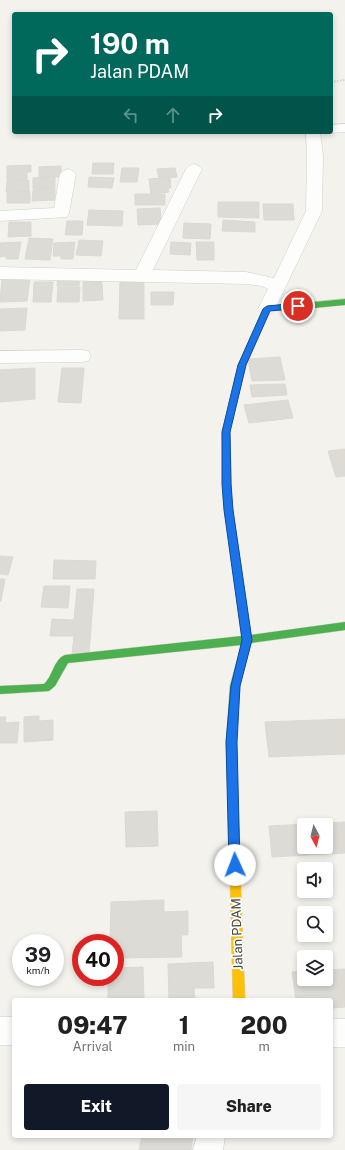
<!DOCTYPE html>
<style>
:root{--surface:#fff;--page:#f6f6f6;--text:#202124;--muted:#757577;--accent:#111827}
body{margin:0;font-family:"Public Sans",sans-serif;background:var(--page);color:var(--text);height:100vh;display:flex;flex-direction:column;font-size:15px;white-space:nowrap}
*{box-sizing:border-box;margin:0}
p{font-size:13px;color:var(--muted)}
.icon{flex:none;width:22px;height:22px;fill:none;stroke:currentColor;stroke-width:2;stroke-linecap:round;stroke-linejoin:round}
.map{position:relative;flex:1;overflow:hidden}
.details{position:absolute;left:12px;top:998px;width:321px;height:140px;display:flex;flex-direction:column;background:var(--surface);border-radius:4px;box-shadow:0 2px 6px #0003}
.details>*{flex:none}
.top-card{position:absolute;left:12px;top:12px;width:321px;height:122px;border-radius:4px;box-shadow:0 2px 6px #0003;background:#00695c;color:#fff;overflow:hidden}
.needle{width:26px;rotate:173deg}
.fabs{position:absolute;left:297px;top:818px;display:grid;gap:8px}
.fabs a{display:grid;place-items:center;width:36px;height:36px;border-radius:4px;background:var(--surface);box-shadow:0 2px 6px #0003;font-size:20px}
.speed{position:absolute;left:12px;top:934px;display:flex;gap:8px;font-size:20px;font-weight:700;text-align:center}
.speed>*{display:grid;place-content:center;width:52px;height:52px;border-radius:50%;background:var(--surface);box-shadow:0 2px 6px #0003;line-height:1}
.speed small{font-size:10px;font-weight:400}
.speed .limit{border:6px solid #d22;background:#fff;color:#111}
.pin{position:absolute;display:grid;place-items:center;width:34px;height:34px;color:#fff;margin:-17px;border:2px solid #fff;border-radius:50%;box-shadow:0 1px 4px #0007}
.me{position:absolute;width:44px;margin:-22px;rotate:358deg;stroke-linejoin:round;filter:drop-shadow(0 0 3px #0008)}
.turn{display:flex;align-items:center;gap:14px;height:84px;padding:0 12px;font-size:18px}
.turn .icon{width:52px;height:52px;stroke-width:2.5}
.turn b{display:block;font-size:28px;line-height:34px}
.lanes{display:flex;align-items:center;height:38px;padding:0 12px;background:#0003;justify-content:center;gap:20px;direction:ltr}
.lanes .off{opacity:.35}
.eta{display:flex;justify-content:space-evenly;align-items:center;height:68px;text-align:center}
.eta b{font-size:24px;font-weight:800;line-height:28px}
.button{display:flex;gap:8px;margin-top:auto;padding:8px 12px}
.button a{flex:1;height:46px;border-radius:4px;background:var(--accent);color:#fff;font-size:16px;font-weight:800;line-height:46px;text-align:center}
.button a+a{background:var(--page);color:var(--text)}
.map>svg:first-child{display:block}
.building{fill:#dddbd5;stroke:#dcd9d2;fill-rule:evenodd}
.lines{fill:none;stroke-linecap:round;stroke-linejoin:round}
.street-casing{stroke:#d1cfca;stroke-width:1}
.fast-casing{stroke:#d3cfc3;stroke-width:1}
.slow-casing{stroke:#d3cfc3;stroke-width:1}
.path{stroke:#d3d2cb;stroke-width:2;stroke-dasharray:1.5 1.5;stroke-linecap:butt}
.street{fill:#fdfdfc;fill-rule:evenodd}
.fast{fill:#4caf50;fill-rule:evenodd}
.slow{fill:#ffc107;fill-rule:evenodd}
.route{fill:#1a73e8;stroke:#114b97}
.labels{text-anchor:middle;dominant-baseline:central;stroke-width:3.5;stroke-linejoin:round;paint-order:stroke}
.street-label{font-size:13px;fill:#4b4437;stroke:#fff}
</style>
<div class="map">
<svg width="345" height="1150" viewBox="0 0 345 1150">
<rect width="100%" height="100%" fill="#f3f2ed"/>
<path class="building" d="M93,163h21l-1,11h-21z
M31,165v7h-4v7l-20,1v-14z
M61,166v11h-22v-10z
M122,168h17l-2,14h-17z
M175,168l2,9 -18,1 -2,-9z
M55,177v11l-22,1v-11z
M89,177l25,1 -2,10 -24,-1z
M170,178l1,10h-3l1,4 -18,2 -2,-15z
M29,180v11l-23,1 1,-11z
M55,189v11l-23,1 1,-11z
M30,191v12h-23v-11z
M135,194h30v11h-30z
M218,202h41v16l-41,-1z
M263,204h30l1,16h-30z
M160,208l1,16 -23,1 -1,-16z
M89,210l34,1 -1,15 -35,-1z
M223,220l32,2v10l-33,-1z
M67,221h16l-1,14h-17z
M9,222h22v14l-23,1z
M184,223l27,1 -1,15 -27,-1z
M29,238l24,1 -3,21 -25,-1z
M79,240l24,1 -2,15 -25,-1z
M21,242l-3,17h-12v-3l-6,1v-14z
M75,242l-2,17h-12v-3h-8l1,-13z
M171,242l20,1 -1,12 -20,-1z
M196,242h18v18h-17z
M58,275h22l-1,11h-22z
M102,275v9h-19v-8z
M2,278h28l-3,23 -27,1z
M120,280h24v39h-25z
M34,282h19l-2,20h-18z
M102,284l1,16 -20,1v-16z
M58,287h22l-1,15h-22z
M151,292h23l-1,13h-22z
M27,308l-2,22 -25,1v-22z
M280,357l5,23 -33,1 -4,-22z
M35,368v31l-35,3v-32z
M62,368h22l-3,35 -23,-1z
M285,384l2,11 -35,2 -2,-12z
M288,400l5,18 -44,5 -5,-18z
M345,449v27l-9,1 -8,-26z
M0,556l13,1 -5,18 -8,-1z
M54,560l42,1 -1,18h-42z
M0,579h5l-4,22h-1z
M44,586h26l-2,22 -27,-1z
M77,589h17l-5,65h-17l2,-18h-24l2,-17 22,1z
M39,716v5l14,-1v20l-29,2v-25z
M0,717h6l-1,6 14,-1 -2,21h-17z
M345,719v35l-76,3 -4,-35z
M157,811l1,35 -32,1 -1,-35z
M345,822v31l-73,4 -3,-31zM304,825h22v22h-22z
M164,900v12l24,-1v24h-7l1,22 -67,1v-15h-5l1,-41z
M213,962l1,26h-20l1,12h-26l-1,-36z
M143,967l1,33h-36v-23h7v-9z
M345,969v38l-14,1v-8h-35l-4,-28 12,-1v8h22v-9z
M142,1136h51l-2,14h-52z"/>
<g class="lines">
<g class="street-casing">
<path id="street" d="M345,124v8l-14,1 -5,-1h5v-7z
M306,132h14l3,24 -1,55 -49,102 -6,2 -6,-2 -3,-4 10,-20 -6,-3 -16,-2 -246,-5v-12l136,3 50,-101 3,-3 5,-2 5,2 3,3 -49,101 93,2 28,6 32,-67 1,-55z
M68,169l5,2 3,3 -7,39 -2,4 -67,4v-10l54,-3 6,-34 3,-3z
M82,350l6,1 3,5 -3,5 -6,1 -82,1v-12z
M0,1017h14v28h-14z
M331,1019h14v28h-14z
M197,1136h28l-2,14h-30z"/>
</g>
<g class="fast-casing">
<path id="fast" d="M345,299v6l-63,6 -4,-3 4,-3z
M228,501l4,3 19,131 94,-13v8l-94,13 -11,43 -4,55 3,96 -1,4 -4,1 -4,-1 -1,-4 -3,-96 4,-55 11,-41 -173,18 -13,23 -6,5 -49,3v-8l44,-2c9,-8 10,-25 21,-29l177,-19 -18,-132z"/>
</g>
<g class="slow-casing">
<path id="slow" d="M282,305l3,1v4l-15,1 -24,54 -16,67 2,72 -4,3 -4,-3 -2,-72 16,-67 26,-58z
M234,832l4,1 1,4 6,163h-12l-4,-163 1,-4z"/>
</g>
<path class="path" d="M331,82l14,-2"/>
<use href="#street" class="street"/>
<use href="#fast" class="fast"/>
<use href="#slow" class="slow"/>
</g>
<path class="route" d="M298,303l3,1v4l-31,3 -24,54 -16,67 1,52 2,26 19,130 -12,46 -3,56 3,123 -1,3 -4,2 -4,-2 -2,-3 -3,-123 5,-56 11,-46 -18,-130 -2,-26v-52l16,-67 25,-56 4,-3z"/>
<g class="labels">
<g class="street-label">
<text transform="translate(237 934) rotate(-92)">Jalan PDAM</text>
</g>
</g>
</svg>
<div class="fabs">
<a><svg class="needle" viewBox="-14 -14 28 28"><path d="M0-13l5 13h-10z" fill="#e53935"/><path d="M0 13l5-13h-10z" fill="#757577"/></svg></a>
<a><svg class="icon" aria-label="sound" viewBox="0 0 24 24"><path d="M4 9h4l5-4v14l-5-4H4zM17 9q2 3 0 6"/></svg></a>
<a><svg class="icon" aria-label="search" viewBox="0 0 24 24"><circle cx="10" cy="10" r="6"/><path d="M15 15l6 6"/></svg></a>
<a><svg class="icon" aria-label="layers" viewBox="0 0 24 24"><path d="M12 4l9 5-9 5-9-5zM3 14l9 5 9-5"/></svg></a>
</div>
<div class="speed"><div>39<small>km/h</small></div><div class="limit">40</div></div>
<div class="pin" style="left:298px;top:306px;background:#d93025"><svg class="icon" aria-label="arrive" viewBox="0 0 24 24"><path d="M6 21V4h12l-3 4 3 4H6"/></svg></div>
<svg class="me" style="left:235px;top:865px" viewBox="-20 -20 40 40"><circle r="19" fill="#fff"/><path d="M0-13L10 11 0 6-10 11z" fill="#1a73e8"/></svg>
<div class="top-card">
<div class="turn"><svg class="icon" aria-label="right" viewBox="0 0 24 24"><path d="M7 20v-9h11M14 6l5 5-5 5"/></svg><div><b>190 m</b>Jalan PDAM</div></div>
<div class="lanes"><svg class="icon off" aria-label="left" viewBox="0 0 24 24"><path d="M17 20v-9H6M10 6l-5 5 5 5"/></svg><svg class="icon off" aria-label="ahead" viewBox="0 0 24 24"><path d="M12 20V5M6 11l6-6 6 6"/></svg><svg class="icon" aria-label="right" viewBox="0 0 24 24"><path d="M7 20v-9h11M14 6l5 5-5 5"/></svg></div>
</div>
<section class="details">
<div class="eta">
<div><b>09:47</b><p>Arrival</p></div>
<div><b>1</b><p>min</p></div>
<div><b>200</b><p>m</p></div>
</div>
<div class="button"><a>Exit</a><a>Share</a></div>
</section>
</div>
